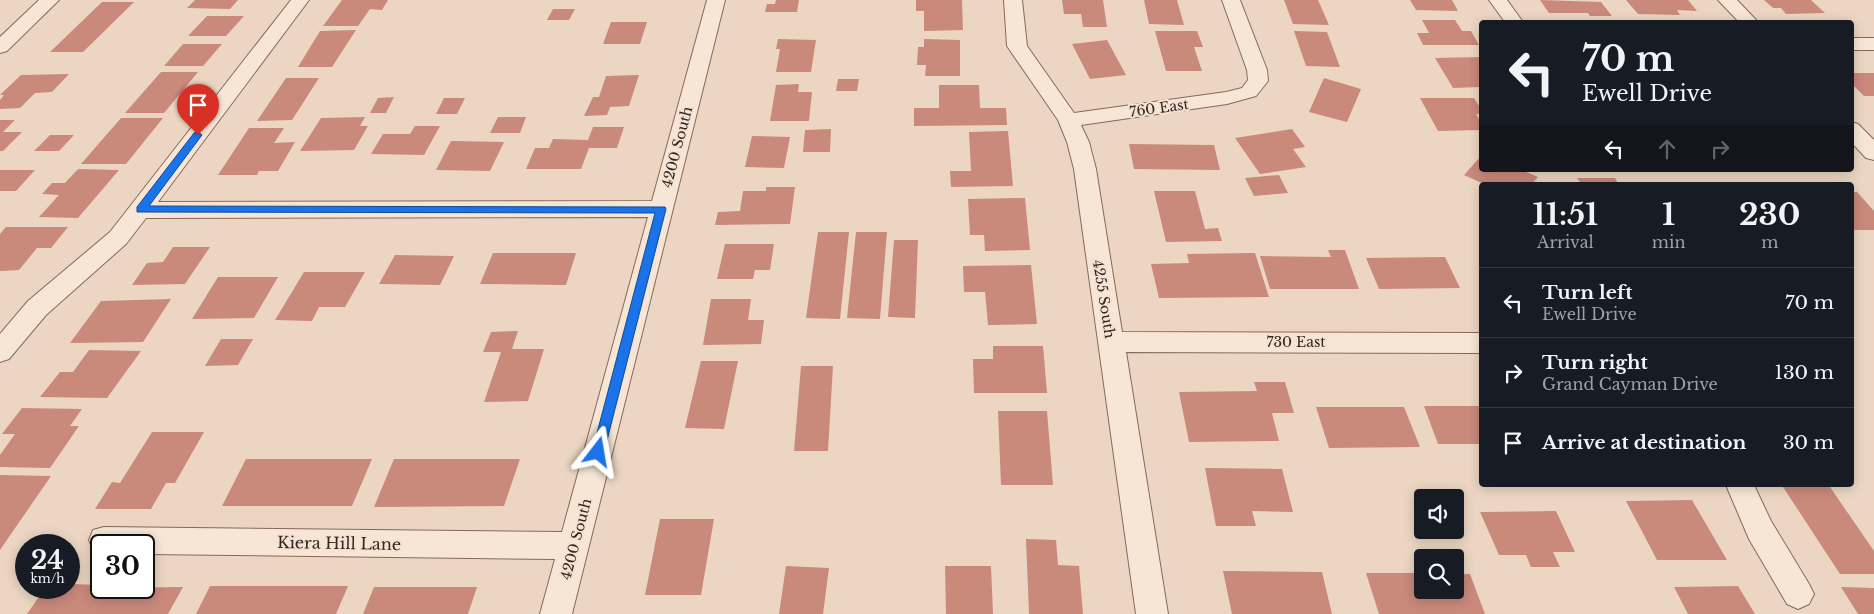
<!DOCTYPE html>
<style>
:root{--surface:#171b24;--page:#242831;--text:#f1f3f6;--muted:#9ea1a6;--line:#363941}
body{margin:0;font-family:"Libre Baskerville",serif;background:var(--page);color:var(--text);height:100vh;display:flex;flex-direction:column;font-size:19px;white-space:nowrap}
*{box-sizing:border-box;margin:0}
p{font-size:16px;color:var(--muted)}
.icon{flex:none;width:28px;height:28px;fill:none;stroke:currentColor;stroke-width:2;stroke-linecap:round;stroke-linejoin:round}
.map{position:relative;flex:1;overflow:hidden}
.panel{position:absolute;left:1479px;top:182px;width:375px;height:305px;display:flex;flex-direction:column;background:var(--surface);border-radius:5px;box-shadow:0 2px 12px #0003}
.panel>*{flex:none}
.guide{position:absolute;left:1479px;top:20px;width:375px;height:152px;border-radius:5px;box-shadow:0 2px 12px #0003;background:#171b24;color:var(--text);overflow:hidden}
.buttons{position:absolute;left:1414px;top:489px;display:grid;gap:10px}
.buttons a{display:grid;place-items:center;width:50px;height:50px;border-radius:5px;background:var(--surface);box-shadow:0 2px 12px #0003;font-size:25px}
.speed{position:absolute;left:15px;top:534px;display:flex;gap:10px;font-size:25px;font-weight:700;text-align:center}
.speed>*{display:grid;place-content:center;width:65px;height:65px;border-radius:50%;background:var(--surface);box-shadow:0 2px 12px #0003;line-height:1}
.speed small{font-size:12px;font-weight:400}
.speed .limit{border:2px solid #111;border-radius:8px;background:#fff;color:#111}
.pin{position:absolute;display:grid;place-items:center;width:42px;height:42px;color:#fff;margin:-51px -21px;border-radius:50% 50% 50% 0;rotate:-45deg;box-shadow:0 0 5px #0007}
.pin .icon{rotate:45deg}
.me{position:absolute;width:55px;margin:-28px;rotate:14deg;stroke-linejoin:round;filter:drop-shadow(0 0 4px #0008)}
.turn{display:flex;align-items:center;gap:18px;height:105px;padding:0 20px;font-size:22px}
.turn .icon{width:65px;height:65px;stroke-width:2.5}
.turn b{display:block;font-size:35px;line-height:42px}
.lanes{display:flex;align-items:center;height:48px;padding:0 20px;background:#0003;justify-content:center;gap:25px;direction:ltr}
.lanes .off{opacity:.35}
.eta{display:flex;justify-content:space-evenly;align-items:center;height:85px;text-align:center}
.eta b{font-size:30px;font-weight:800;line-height:35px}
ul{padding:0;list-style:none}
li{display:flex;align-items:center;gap:15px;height:70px;padding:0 20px;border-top:1px solid var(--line)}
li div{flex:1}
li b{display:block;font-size:19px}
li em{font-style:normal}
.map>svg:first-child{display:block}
.building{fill:#c9897b}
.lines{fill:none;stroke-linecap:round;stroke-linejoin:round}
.street-casing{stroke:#86685b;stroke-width:2}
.street{fill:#f7e6d6;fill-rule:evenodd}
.route{fill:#1a73e8;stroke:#114b97}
.labels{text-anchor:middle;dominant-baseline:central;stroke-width:4;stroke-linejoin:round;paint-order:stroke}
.street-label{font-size:14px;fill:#36241e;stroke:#f4e3d3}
.near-street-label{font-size:16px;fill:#36241e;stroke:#f4e3d3}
</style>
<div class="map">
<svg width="1874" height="614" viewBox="0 0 1874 614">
<rect width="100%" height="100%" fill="#ecd6c3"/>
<path class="building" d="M195,0h43l-8,9 -43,-1z
M342,0h46l-6,10 -12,-1 -12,17h-35z
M776,0h23l-2,12h-32l2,-8h8z
M916,0h46l1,30 -39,1v-20h-8z
M1062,0h41l4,27h-24l-2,-13h-17z
M1144,0h33l7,25 -35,-1z
M1284,0h34l11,25 -36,-1z
M1410,0h42l6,11 -42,-1z
M1540,0l61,2 11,14h-22l-2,-3h-39z
M1626,0h62l9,11 -20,-1 3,5 -42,-1z
M1764,0h47l14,13 -39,1 -5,-6h-8z
M102,2h32l-51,50h-33z
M553,9h22l-6,11h-22z
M207,16h37l-18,20h-38z
M1422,20h33l7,11h9l8,14h-56l-6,-12h12z
M611,22h36l-7,22h-37z
M356,30l-24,37h-34l22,-36z
M1155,31h42l6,16h-9l8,24h-36z
M1294,31l33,1 13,35 -34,-1z
M778,39l38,1 -5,32h-35l4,-23h-4z
M924,39l36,1v36h-35l1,-11h-9l1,-18h6z
M1107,40l19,35 -36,4 -18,-35z
M183,44h39l-19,22h-39z
M1481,57v30l-28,1 -18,-30z
M161,72h37l-34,41h-39z
M1851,73h23v23h-10l-13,-13z
M69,74l-17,18 -17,1 -15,15 -20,1v-9l4,-5h-4l21,-20z
M639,75l-10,31 -19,1 -3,8 -23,1 9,-19h6l7,-21z
M286,78h33l-27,42 -35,1z
M1324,78l37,11 -14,33 -38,-10z
M838,79h21l-2,12h-21z
M799,84l-1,8h14l-3,29h-39l6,-36z
M939,85h40l1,23h26l1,17 -93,1v-18h25z
M394,97l-8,16h-16l8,-15z
M444,98h21l-8,16h-21z
M1420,98h54l7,11v5h-5l5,9v7l-43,1z
M365,117l-5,9h8l-14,24 -54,1 21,-33z
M498,117h28l-6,16h-30z
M121,118h42l-37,46h-45z
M0,120h15l-12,12h19l-19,19h-3z
M415,126h25l-16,29 -53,-1 12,-20h27z
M593,127h31l-7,21h-28l-8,21h-55l9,-21h14l4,-9 35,1z
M249,128h35l-10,15 21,-1 -17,29h-19l-2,4h-39z
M831,129l-1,23h-27l2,-22z
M1292,129l13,18 -12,2 13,18 -46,7 -25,-36z
M1008,131l5,55 -62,1 -1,-16h21l-2,-39z
M50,135h24l-15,16h-25z
M752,136l38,1 -6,31 -39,-1z
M451,141l53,1 -14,29 -54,-1z
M1129,144l85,1 6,25 -86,-1z
M1481,156v14h41l16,7 -7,8h-45l-22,-10z
M78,169l41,1 -41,48 -39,-1 20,-22 -17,-1 10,-11h13z
M0,170h35l-19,21h-16z
M1279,175l9,18 -34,3 -9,-18z
M1577,178h38l4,7h-37z
M766,187h29l-5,37 -75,1 3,-13 22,-1 3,-20h23z
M1154,191h41l10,38 13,-1 4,13 -56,1z
M1851,192h6l17,19v19h-23z
M1025,198l5,52 -45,1 -1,-16h-14l-2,-36z
M6,227h62l-17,21h-14l-18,22 -19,1v-37z
M818,232h31l-9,87 -34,-1z
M856,232h31l-7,87 -33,-1z
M894,240h24l-3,78 -27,-1z
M725,244h49l-4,26h-15l-2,9h-36z
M173,247h37l-25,37 -53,1 15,-22 16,-1z
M1328,250h17l14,39h-89l-10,-33 71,1z
M493,253h83l-10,32 -86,-1z
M1255,253l14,44 -110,1 -8,-34 38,-1 -2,-9z
M395,255l59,1 -14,29 -61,-1z
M1445,257l15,31 -81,1 -13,-31z
M1031,265l6,59 -49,1 -3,-33h-21l-1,-26z
M304,272h61l-20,35h-26l-7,14 -37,-1z
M218,277h60l-24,41 -62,1z
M171,299l-28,43 -73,1 31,-42z
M711,299h40l-3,21h16l-3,24 -58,1z
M518,331l-6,18h32l-16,52 -44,1 17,-50h-18l8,-20z
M221,339h32l-15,26 -33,1z
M993,346h50l4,47h-73l-1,-34h20z
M89,350l52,1 -34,47 -67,-1 20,-25h13z
M701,361h37l-14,68 -39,-1z
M801,366h32l-5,85h-34z
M1254,382h31l9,31h-22l7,28 -90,1 -10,-50 78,-1z
M1424,406h57v38h-43z
M1316,407h88l16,40 -91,1z
M22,408l60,1 -12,17h9l-29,42 -50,-1v-12l15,-21h-13z
M998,411h49l6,74h-52z
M152,432h52l-29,51h-9l-15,26h-56l17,-27 8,1z
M246,459h126l-20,47h-130z
M394,459h126l-16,47 -130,1z
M1205,468l77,1 11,43 -41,-1 4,15h-40z
M0,475l51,1 -51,74z
M1783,487h47l44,64v23h-34z
M1692,500l35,60h-70l-31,-59z
M1556,511l19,41h-22l7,15h-29l-5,-12h-27l-19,-43z
M660,519h54l-13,76h-56z
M1026,539l30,1 2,25 21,1 4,48h-54z
M786,566l43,2 -6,46h-44z
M945,566h46l2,48h-47z
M1223,571l99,1 10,42h-100z
M1366,573h56v17h33v-16h15l15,40h-106z
M69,584l32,1v3l82,-1 -15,27h-141l18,-26h24z
M210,586h138l-12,28h-140z
M1738,586l17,28h-67l-14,-27z
M374,587h103l-9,27h-105z
M1841,587l33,1v26h-16z"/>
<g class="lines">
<g class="street-casing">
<path id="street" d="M39,0h20l-52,51 -7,2v-16z
M291,0h18l-151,202 494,-1 55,-201h18l-153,614h-32l15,-55 -411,-5v-9h-43v7l-8,-2 -4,-10 4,-10 11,-3 458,5 86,-315 -502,1 -20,26 -80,71 -37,44 -9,3v-28l28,-33 82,-69z
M1004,0h18l5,46 47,67 152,-21 16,-4 6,-8 -1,-10 -25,-70h18l27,70 1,11 -12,15 -29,8 -146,21 8,17 7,27 26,163 359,1v20l-355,-1 42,262h-32l-62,-445 -7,-27 -9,-22 -51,-74z
M1489,0h18l16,22h-18z
M1718,0h19l21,22h-19z
M1851,38h23v12h-23z
M1851,122l7,2 16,16v20l-8,-2 -15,-16z
M1726,485h28l17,36 38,63 5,10 -5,10 -11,5 -11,-5 -38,-65z"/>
</g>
<use href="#street" class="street"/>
</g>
<path class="route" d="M198,132l4,3 -53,71 516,1 1,2 -63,247 -5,2 -6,-6 63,-239 -518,-1v-5l57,-74z"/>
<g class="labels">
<g class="street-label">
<text transform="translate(1159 108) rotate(-8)">760 East</text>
<text transform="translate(677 147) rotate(-75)">4200 South</text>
<text transform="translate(1104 299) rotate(81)">4255 South</text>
<text x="1296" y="342">730 East</text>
<text transform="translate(576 539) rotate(-75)">4200 South</text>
</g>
<g class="near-street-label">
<text transform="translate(339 543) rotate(1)">Kiera Hill Lane</text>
</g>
</g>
</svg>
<div class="buttons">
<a><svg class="icon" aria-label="sound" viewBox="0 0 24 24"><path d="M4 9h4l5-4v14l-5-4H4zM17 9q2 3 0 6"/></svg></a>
<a><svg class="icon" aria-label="search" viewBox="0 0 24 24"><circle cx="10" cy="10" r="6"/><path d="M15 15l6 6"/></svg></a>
</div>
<div class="speed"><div>24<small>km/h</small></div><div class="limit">30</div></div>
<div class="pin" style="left:198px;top:135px;background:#d93025"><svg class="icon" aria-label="arrive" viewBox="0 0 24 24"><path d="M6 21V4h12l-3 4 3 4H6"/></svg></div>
<svg class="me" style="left:598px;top:452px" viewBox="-20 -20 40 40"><path d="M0-17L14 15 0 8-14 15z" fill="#1a73e8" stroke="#fff" stroke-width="4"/></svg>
<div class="guide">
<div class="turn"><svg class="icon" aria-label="left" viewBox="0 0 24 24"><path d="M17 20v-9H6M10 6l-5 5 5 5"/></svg><div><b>70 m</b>Ewell Drive</div></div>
<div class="lanes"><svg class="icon" aria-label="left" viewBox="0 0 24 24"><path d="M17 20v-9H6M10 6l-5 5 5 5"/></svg><svg class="icon off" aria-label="ahead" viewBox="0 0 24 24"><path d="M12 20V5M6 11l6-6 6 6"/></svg><svg class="icon off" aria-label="right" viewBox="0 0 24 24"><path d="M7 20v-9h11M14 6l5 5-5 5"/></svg></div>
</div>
<section class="panel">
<div class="eta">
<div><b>11:51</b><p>Arrival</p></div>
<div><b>1</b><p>min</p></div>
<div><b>230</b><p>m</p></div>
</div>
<ul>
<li><svg class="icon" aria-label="left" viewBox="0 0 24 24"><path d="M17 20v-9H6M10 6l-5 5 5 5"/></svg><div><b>Turn left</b><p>Ewell Drive</p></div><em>70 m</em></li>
<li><svg class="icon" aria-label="right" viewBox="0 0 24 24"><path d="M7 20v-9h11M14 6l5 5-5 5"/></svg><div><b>Turn right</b><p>Grand Cayman Drive</p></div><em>130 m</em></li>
<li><svg class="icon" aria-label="arrive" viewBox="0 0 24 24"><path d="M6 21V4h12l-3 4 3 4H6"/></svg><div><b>Arrive at destination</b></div><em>30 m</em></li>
</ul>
</section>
</div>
